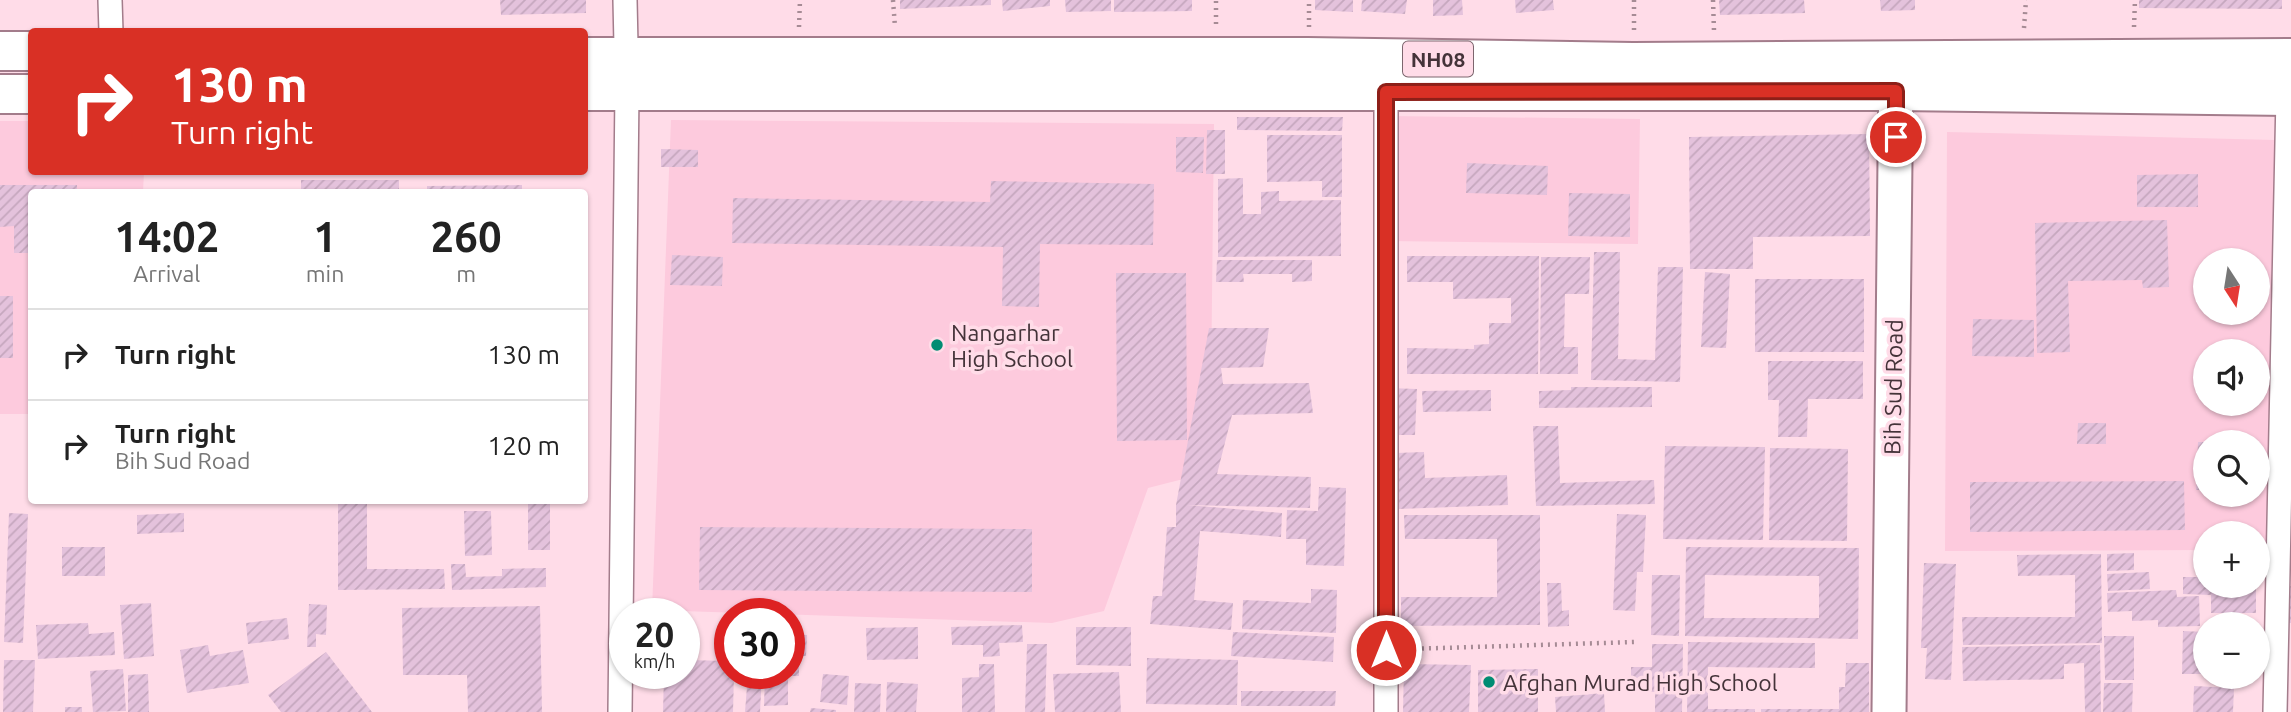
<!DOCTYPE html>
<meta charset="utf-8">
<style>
:root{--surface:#fff;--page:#f6f6f6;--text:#222;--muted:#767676;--line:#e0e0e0}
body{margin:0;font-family:Ubuntu,sans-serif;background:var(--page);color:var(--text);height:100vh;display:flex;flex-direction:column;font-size:26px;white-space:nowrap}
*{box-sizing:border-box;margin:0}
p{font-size:23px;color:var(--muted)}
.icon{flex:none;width:38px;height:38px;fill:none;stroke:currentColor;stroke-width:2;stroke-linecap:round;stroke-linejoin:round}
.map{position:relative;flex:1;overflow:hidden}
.side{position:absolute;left:28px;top:189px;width:560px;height:315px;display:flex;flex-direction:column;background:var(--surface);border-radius:7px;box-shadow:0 2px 5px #0004}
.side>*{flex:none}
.banner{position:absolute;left:28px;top:28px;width:560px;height:147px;border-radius:7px;box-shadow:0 2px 5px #0004;background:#d93025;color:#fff;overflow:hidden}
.needle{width:46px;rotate:168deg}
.fabs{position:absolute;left:2193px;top:248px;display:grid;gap:14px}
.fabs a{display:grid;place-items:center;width:77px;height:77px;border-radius:50%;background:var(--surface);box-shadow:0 2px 5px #0004;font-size:35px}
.speed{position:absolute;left:609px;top:598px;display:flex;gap:14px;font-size:35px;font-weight:700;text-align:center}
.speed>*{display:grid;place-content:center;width:91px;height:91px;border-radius:50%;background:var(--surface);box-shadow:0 2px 5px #0004;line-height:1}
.speed small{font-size:18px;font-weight:400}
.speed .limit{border:10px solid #d22;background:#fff;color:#111}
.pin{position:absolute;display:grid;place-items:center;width:60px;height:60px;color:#fff;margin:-30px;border:4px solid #fff;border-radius:50%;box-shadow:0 2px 7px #0007}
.me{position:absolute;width:77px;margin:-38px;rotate:0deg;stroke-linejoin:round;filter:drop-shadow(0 0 5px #0008)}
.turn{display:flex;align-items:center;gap:24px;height:147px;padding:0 28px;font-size:32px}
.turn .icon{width:91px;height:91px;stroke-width:2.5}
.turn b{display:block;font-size:49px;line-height:60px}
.eta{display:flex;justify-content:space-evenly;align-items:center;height:119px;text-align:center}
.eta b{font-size:42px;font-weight:700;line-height:49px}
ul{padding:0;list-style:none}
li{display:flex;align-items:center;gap:21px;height:91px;padding:0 28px;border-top:2px solid var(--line)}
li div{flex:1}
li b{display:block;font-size:26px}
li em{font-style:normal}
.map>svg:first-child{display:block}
.built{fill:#fdcadd;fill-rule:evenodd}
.building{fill:url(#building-hatch);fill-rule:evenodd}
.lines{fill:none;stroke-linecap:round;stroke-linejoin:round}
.street-casing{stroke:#a37c8b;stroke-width:26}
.secondary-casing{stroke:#a37c8b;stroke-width:37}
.highway-casing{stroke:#a37c8b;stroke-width:42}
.path{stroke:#a68b95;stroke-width:4.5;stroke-dasharray:2 5;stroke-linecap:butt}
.street{stroke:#fff;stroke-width:23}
.secondary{stroke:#fff;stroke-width:33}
.highway{stroke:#fff;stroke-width:38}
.route-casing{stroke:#8d1f18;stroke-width:18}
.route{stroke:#d93025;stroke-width:12}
.poi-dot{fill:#018c73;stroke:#ffdce8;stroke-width:2.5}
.labels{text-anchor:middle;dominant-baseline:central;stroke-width:7;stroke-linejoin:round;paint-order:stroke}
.shield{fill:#ffdce8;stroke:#7c666e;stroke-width:2}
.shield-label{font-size:21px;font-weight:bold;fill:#443339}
.poi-label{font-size:23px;fill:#443339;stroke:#ffdce8;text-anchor:start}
.street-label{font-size:23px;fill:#443339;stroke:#ffdce8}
</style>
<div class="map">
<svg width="2291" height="712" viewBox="0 0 2291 712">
<defs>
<pattern id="building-hatch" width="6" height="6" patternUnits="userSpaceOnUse" patternTransform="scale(1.75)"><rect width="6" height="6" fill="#e4c2dc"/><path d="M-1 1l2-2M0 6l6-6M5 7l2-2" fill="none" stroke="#c5a7be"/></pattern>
</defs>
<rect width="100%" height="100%" fill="#ffdce8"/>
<path class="built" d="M1389,116l251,3 -2,125 -251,-3z
M671,120l543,4 -3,261 -16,91 -47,12 -44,123 -52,12 -400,-13z
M0,121h31l1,51h112l-1,20h-111l-1,222h-31z
M1947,132l328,8 -9,410h-8v-16h-53v16l-260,1zM2205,261h53v52h-53zM2205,352h53v52h-53zM2205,443h53v52h-53z"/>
<path class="building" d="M500,0h86v13l-85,2z
M900,0h91v5l-91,4z
M1002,0h48v6l-47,5z
M1065,0h46v11l-45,1z
M1114,0h78v11l-78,1z
M1315,0h38v12l-38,-2z
M1362,0h45l-2,14 -44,-3z
M1433,0h29l1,15 -30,1z
M1515,0h38l1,10 -38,3z
M1719,0h85l1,13 -85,2z
M1880,0h35v10l-34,1z
M2139,0h143v9l-143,-1z
M1237,117h106l-1,14 -105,-1z
M1207,130h18v44h-19z
M1869,134l1,102 -117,1v32h-63l-1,-132z
M1267,135h75v62h-20v-16l-55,1z
M1176,137h28l-1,36 -27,-1z
M661,149l37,1v17h-37z
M1467,163l81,3 -1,29 -81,-2z
M2198,174v33h-61v-32z
M1243,178v36h18v-22l18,-1v10l62,-1v56l-123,1v-78z
M301,180h98v12h-98z
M991,181l163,3 -1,61 -113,-1 -1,63 -37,-1 1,-59 -271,-4 1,-45 257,4z
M0,185h77v7h-45v61h-18v-27l-14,1z
M522,185v7h-95v-6z
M1569,193l61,1v43l-62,-1z
M2167,220l2,67 -26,1 -1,-8 -74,1 2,71 -33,1 -2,-130z
M1594,252h26l-2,107 37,1 3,-93h25l-3,115 -89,-2z
M672,255l51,2 -1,29 -52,-1z
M1407,256h132l-1,118h-131v-26l67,1v-4l15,-1v-21h22v-25l-58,1v-17h-46z
M1541,257h49l-1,37h-24l-1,53h14v27h-38z
M1217,260h95v21l-20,1v-8h-49l1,8h-28z
M1705,272l25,2 -4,74 -25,-1z
M1116,273h70l1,167 -70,1z
M1755,279h109v73h-109z
M0,296h13v62h-13z
M1973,319l61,1v37l-62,-1z
M1209,328h60l-6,39 -42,1 2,16 86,-1 4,30 -81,2 -15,59 94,3 -1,31 -123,-3 95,8 -1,24 -81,-6 -6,69 39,3 -2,27 -81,-6 3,-28h9l5,-69h9v-22z
M1768,361h95v38h-55l-1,38h-29l1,-37h-11z
M1571,387h81v20l-113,1v-17l32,-1z
M1388,388l29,1 -2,46h-28z
M1491,390v21l-68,1 -1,-21z
M2078,423h28v21h-29z
M1533,426h25l2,57 94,-3 1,24 -119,2z
M2198,442h7v48h-9z
M1665,446l100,1 -2,93 -100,-1z
M1770,448l78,1 -1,92 -78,-1z
M1424,452l1,26 82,-3 1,30 -110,4 -2,-56z
M2184,481l1,49 -215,2v-50z
M1319,487l27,1 -2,78 -38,-1v-26h-20l1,-29 31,1z
M338,500h29v69h77l1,20 -107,1z
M528,501h22v49h-22z
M464,511h27l1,44 -27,1z
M9,513l19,1 -5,129 -19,-1z
M184,513v19l-47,2v-19z
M1617,514l29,1 -3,57h-6l-2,39 -22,-1z
M1404,515h136v110l-139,1v-29h96v-58h-92z
M700,527l332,2v63l-333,-2z
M62,547h43v29h-43z
M1686,547l173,1 -1,91 -173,-3zM1705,575l114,1v42h-115z
M2134,553v17l-27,1v-17z
M2101,554l1,89 -139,2 -1,-28h113v-42l-57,1 -1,-21z
M1924,563l32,1 -5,116 -26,-1 2,-31h-6z
M451,564h14l1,13 36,-1v-7l44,-1v19l-94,3z
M2149,572l1,17 -42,2 -1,-17z
M1652,575h28l-1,61 -28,-1z
M2183,577h22v9h51v27h-45v-18l-28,-1z
M1547,583h14l1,28 7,-1v16l-21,1z
M2291,586v37h-6l-1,-36z
M1311,589l26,1 -1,43 -94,-4 1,-29 68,3z
M2176,590l1,7 22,-1 1,30 -42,1v-7l-26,1v-10l-24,1 -1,-19z
M151,603l3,53 -30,3 -4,-54z
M309,604l18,1 -1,30 -10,-1v13h-9z
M540,606l2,106h-74l-1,-37h-64l-1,-67z
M287,618l2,21 -41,5 -2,-21z
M88,623l1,11 25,-2 1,23 -77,4 -2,-34z
M1022,625l1,17 -24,1 1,13 -17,1v-12h-31l-1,-18z
M918,627v32l-51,1 -1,-32z
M1076,627h55v39l-55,-1z
M2183,631l22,1v42h-23z
M1233,632l101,5 -1,25 -102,-6z
M789,635h18l-1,21h-17z
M2104,636h30v44h-29z
M1688,642l127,1v25l-107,-1v42h47v3h-68z
M1027,644h20l-2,68h-20z
M1652,644h31l-1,68h-27v-20l-24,-1v-24h21z
M208,645l2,11 33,-6 6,33 -62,10 -7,-43z
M2100,645l1,67h-16l-1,-49 -20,1v15l-101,2 -1,-34z
M326,652l46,60h-91l-13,-17z
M1147,658l91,2 -1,45 -91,-1z
M4,660h31l-2,52h-30z
M684,660l46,1v13h4l-1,38h-70l1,-38h20z
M789,660h10v16h-10z
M1846,663h23v49h-108v-3h78v-22h6z
M979,664h15l1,48h-33v-34l17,-1z
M1404,664l67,1 -2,47h-66z
M123,669l3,42 -33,1 -3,-41z
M1538,669v43h-60v-42z
M1119,672l2,40h-66l-2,-38z
M148,674l1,38h-21v-37z
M748,674h14l-2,38h-15z
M765,674h23v31l-24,1z
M823,674l26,2 -2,29 -27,-3z
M887,682l31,2 -2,28h-30z
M855,683l26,1 -1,28h-26z
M2104,683h29l-1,29h-29z
M2194,686l40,2 -1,24h-40z
M1241,691h95l-1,15h-94z
M1604,693l1,19h-49l-1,-15z
M65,707h17v5h-17z
M811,708l25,2v2h-26z"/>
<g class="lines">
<g class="street-casing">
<path id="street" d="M110,0l1,32
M1386,82v630
M620,712l7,-621 -2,-91
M2275,712l13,-616"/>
</g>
<g class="secondary-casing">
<path id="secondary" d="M1889,712l7,-645"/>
</g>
<g class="highway-casing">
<path id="highway" d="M0,51h32
M584,57h724l325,5 658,-4
M584,91h1312l395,5
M0,94h32"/>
</g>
<path class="path" d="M893,0l2,27
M1713,0l1,31
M1216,24v-24
M799,27l1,-27
M1309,27v-27
M2134,27l1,-27
M2024,28l2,-28
M1634,30v-30
M1408,649l227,-7"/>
<use href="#street" class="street"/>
<use href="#secondary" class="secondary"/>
<use href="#highway" class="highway"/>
</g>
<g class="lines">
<g class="route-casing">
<path id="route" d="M1386,650v-558l510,-1v46"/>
</g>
<use href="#route" class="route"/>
</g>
<g class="poi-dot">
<circle cx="937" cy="345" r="7"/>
<circle cx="1489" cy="682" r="7"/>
</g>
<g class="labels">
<rect class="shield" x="1403" y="41.5" width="70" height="35" rx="5"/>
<g class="shield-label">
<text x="1438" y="59">NH08</text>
</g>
<g class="poi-label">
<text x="951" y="332">Nangarhar<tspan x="951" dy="26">High School</tspan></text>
<text x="1503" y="682">Afghan Murad High School</text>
</g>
<g class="street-label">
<text transform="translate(1893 387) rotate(-89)">Bih Sud Road</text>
</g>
</g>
</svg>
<div class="fabs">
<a><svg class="needle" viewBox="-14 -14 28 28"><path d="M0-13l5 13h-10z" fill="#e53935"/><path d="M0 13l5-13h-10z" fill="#767676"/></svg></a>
<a><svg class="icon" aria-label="sound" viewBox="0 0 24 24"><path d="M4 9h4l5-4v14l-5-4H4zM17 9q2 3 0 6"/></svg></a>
<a><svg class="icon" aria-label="search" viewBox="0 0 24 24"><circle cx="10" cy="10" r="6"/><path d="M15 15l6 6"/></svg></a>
<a>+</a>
<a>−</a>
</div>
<div class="speed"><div>20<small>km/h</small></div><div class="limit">30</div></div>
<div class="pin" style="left:1896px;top:137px;background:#d93025"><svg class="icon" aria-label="arrive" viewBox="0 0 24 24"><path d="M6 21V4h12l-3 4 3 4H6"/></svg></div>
<svg class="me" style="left:1386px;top:650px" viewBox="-20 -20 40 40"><circle r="17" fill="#d93025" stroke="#fff" stroke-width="3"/><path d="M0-11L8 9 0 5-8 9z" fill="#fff"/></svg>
<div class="banner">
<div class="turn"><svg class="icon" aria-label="right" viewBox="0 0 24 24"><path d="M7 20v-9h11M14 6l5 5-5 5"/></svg><div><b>130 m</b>Turn right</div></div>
</div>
<section class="side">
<div class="eta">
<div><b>14:02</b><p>Arrival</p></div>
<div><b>1</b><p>min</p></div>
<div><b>260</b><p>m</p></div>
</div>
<ul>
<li><svg class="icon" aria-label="right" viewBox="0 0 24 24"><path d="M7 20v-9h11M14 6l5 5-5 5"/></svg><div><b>Turn right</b></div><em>130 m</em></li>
<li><svg class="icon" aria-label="right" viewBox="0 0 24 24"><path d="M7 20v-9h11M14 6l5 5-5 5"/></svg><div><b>Turn right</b><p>Bih Sud Road</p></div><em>120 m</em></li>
</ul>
</section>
</div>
